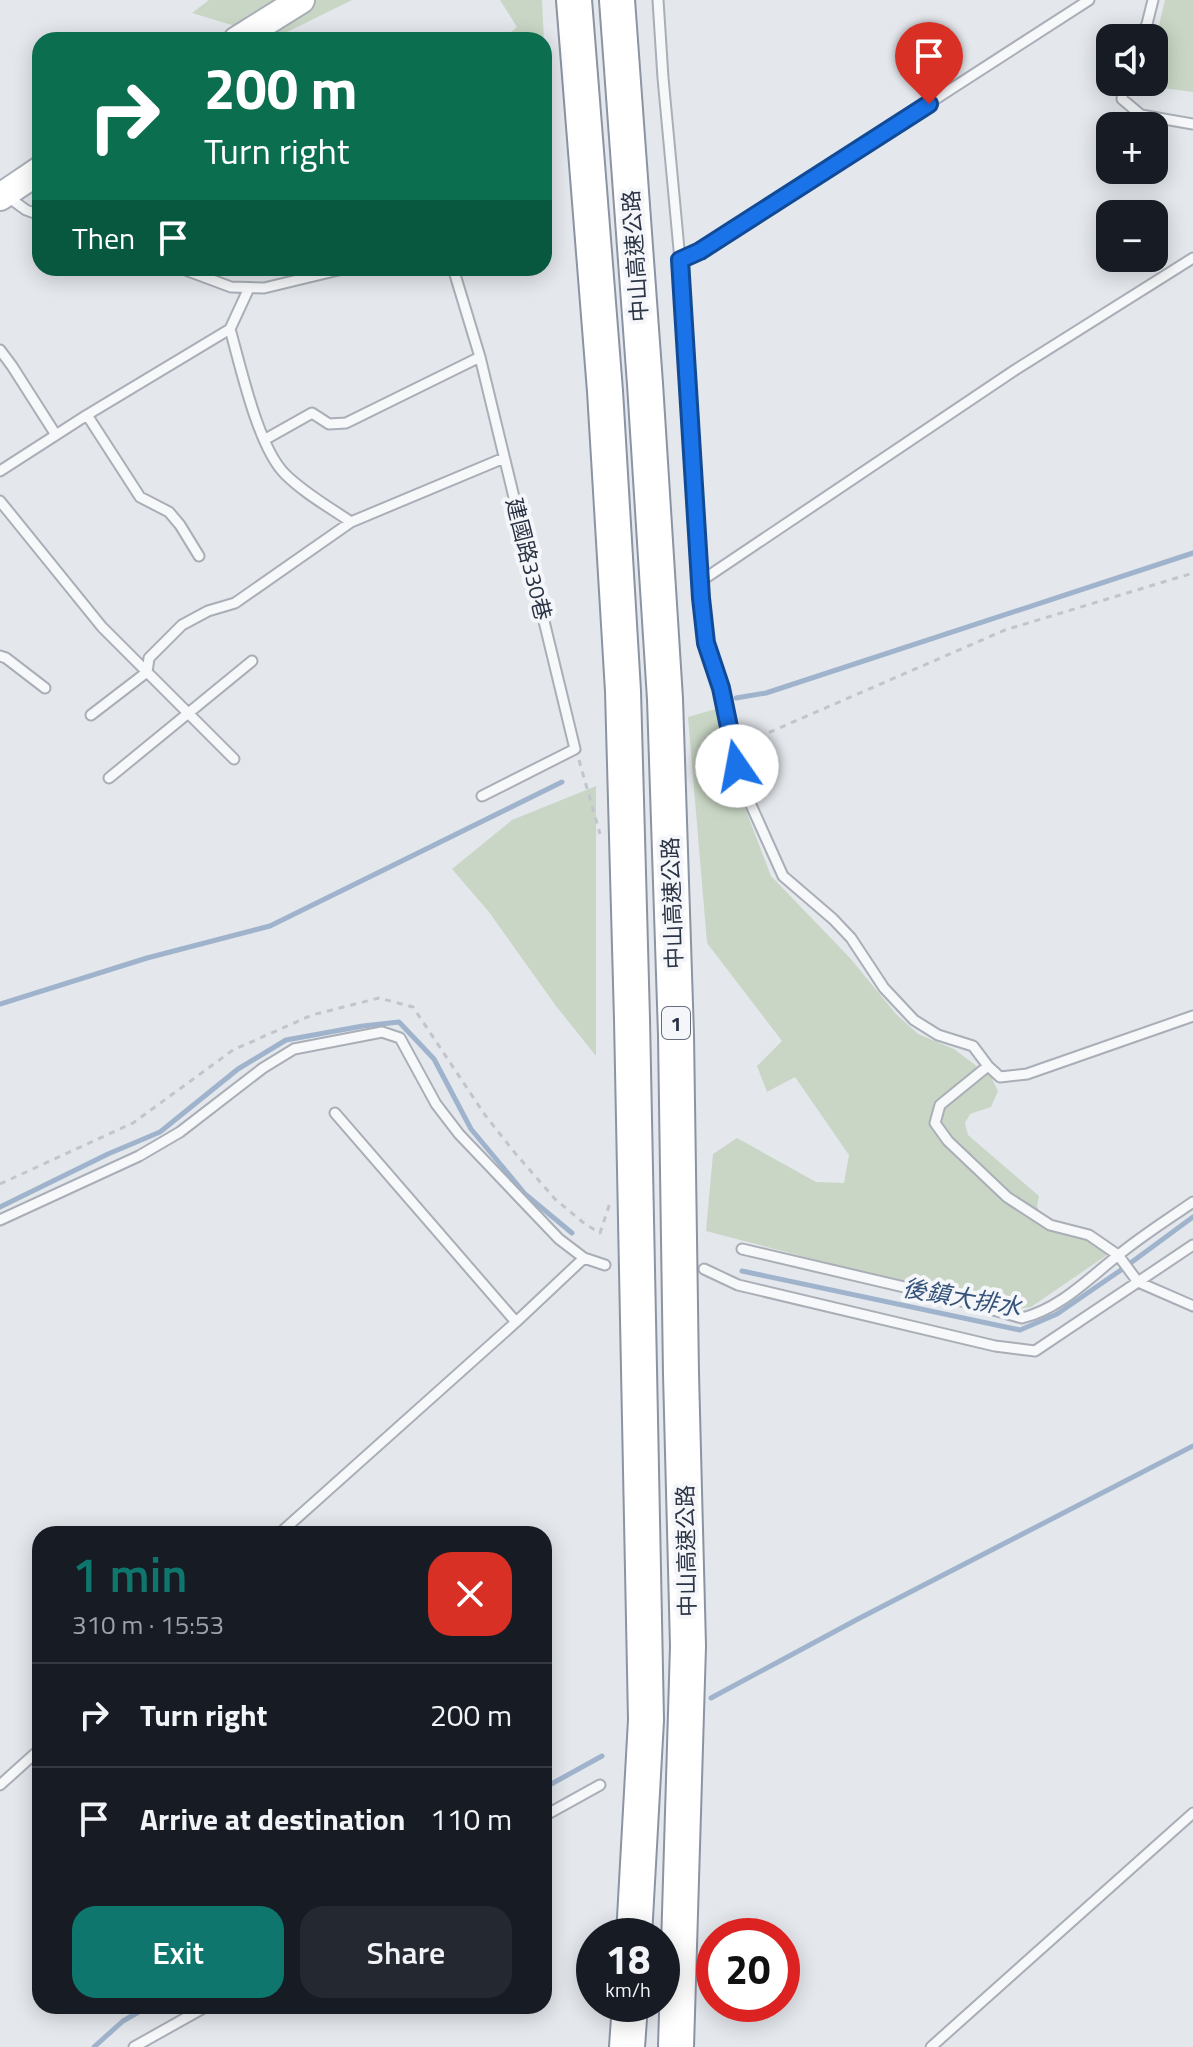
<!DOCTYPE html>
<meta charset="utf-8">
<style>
:root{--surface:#171b24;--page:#242831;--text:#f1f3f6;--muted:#9ea1a6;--line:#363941;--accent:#0f766e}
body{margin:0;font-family:"Titillium Web","Noto Sans TC",sans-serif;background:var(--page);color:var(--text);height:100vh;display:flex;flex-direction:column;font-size:30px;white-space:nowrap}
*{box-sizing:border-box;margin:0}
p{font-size:26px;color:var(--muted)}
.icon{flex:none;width:44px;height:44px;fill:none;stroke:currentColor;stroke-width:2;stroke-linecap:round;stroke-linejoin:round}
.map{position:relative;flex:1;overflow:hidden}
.sheet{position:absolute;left:32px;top:1526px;width:520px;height:488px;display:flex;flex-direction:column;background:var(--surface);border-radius:24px;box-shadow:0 4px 20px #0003}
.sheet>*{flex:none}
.hud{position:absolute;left:32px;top:32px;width:520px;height:244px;border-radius:24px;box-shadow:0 4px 20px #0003;background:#0b6e4f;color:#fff;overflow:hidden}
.tools{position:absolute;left:1096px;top:24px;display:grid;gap:16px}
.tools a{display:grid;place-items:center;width:72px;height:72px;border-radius:16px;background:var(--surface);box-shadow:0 4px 20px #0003;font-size:40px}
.speed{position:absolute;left:576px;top:1918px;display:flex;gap:16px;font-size:40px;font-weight:700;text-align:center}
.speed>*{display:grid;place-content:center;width:104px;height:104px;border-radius:50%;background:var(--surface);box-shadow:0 4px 20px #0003;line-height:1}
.speed small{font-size:20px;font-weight:400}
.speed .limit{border:12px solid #d22;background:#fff;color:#111}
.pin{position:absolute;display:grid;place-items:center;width:68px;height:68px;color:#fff;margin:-82px -34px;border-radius:50% 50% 50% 0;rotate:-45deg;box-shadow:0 0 8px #0007}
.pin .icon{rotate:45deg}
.me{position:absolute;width:88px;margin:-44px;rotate:348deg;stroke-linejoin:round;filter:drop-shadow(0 0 6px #0008)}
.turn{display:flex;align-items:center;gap:28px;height:168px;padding:0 40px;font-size:36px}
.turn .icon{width:104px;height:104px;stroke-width:2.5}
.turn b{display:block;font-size:56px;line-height:68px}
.then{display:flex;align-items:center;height:76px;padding:0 40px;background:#0003;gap:16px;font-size:30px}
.round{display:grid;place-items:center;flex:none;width:84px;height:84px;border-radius:24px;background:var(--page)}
.summary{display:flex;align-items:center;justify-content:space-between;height:136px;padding:0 40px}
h1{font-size:48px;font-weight:600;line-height:60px;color:var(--accent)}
.cta{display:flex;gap:16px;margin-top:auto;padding:16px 40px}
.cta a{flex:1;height:92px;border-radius:24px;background:var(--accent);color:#fff;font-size:32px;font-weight:600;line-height:92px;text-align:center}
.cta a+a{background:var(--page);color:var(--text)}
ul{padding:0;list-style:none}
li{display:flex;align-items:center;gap:24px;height:104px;padding:0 40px;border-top:2px solid var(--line)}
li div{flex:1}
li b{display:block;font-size:30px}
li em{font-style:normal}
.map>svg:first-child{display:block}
.green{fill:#c9d6c5}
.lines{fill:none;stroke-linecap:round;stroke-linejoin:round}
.stream{stroke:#9fb4cc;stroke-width:5}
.lane-casing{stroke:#a9aeb7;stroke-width:13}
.secondary-casing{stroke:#a9aeb7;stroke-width:30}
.highway-casing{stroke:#8b94a3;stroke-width:38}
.path{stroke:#c2c5cb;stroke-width:3;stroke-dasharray:6 6;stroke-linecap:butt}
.lane{stroke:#f7f8fa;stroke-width:9}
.secondary{stroke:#fff;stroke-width:26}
.highway{stroke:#fff;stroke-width:34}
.route-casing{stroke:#114b97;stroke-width:20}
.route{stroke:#1a73e8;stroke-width:14}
.labels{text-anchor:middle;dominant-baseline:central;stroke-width:8;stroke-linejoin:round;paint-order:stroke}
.shield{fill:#f4f6f9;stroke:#676e7b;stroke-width:2}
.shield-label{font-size:20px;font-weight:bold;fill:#2b3445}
.street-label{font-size:22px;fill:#2b3445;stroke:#f4f6f9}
.water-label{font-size:24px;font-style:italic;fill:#34527a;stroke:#f4f6f9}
</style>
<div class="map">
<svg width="1193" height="2047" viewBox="0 0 1193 2047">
<rect width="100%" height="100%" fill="#e4e7ec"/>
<path class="green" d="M209,0h143l-77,38 -83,-25z
M500,0h42l2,40h-42l15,-13z
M1165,0h28v92l-31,-4 -8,-24v-17z
M716,709l13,57 42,110 79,82 46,56 22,20 36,15 37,28 7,14 -7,16 -21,7 -5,9 3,12 71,61 -2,10 6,13 59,25 5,11 -76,52 -24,3 -301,-79 7,-77 24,-16 79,44 28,1 5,-28 -54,-78 -28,15 -10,-26 25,-25 -75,-98 -19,-226z
M596,786v270l-40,-50 -67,-94 -37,-43 60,-49z"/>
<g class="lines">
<path class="stream" d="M736,698l30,-5 427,-140
M0,1004l147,-46 123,-32 292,-144
M0,1207l108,-53 52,-22 78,-63 48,-29 77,-14 36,-4 35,37 37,70 54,65 47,39
M742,1271l278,59 37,-16 64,-44 72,-53
M711,1698l147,-79 335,-173
M544,1788l58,-32
M94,2047l29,-26 26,-15"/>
<g class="lane-casing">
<path id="lane" d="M658,0l5,78 17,182 21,338 5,45 15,45 21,97 41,91 50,43 18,19 33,50 30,32 24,15 35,11 15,20 12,11 27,-3 166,-58
M1140,38l7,-14 6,-24
M1124,82l-2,17 19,16 52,9
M8,197l18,13 14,5
M680,260l20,-9 389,-251
M180,268l51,19 33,1 83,-20
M453,268l27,89 95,392 -93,47
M230,329c11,39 28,118 55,145 19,19 44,33 66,48
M0,350l12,16 44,69
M87,415l53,82 29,15 11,13 19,31
M264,440l48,-27 17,11 17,-1 134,-66
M0,471l87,-56 143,-86 19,-41
M0,501l102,126 132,132
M701,581l314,-211 178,-112
M0,656l6,2 39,30
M91,715l56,-43 2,-14 33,-33 26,-14 27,-8 116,-81 153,-64
M109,778l143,-117
M988,1066l-48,39 -5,18 13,18 59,56 43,28 39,10 29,20 20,27 55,24
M335,1113l181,209
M0,1220l139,-64 41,-24 83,-64 31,-19 88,-17 18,6 36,66 23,30 100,105 25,19 21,7
M742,1249l209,49 71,20c37,-9 65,-38 94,-61 24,-20 51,-37 77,-55
M704,1269l34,16 257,61 40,5 158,-106
M279,1534l237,-212 68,-64
M0,1785l40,-36
M544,1816l56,-31
M134,2047l73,-41
M931,2047l262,-234"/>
</g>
<g class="secondary-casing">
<path id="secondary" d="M237,40l64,-40
M0,197l40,-27"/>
</g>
<g class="highway-casing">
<path id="highway" d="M574,0l31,391 18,300 9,328 14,701 -12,216
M617,0l28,384 20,315 11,336 5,339 7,272 -12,401
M627,2047l3,-43"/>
</g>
<path class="path" d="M747,742l258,-112 188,-57
M579,760l21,74
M0,1184l133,-61 100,-73 79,-35 67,-17 34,9 72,108 30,38 40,46 30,25 15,9 10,-30"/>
<use href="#lane" class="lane"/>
<use href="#secondary" class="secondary"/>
<use href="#highway" class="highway"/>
</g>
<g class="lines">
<g class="route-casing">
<path id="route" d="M737,766l-16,-78 -15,-45 -5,-45 -21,-338 20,-9 229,-147"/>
</g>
<use href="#route" class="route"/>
</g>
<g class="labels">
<rect class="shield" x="662" y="1007" width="28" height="32" rx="6"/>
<g class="shield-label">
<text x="676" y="1023">1</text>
</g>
<g class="street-label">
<text transform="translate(635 256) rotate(-94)">中山高速公路</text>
<text transform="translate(529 559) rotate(76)">建國路330巷</text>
<text transform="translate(672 903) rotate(-92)">中山高速公路</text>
<text transform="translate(686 1551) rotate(-91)">中山高速公路</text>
</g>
<g class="water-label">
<text transform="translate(962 1297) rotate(10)">後鎮大排水</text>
</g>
</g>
</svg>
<div class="tools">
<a><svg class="icon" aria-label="sound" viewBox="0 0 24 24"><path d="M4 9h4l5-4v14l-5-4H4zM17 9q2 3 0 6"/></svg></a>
<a>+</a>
<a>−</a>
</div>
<div class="speed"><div>18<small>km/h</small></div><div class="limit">20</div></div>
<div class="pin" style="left:929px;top:104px;background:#d93025"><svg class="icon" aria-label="arrive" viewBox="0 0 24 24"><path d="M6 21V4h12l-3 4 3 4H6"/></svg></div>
<svg class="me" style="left:737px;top:766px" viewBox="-20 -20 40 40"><circle r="19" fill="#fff"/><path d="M0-13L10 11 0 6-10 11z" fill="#1a73e8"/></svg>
<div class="hud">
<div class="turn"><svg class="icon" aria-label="right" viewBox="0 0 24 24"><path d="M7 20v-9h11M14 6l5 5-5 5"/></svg><div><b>200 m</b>Turn right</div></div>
<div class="then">Then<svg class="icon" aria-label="arrive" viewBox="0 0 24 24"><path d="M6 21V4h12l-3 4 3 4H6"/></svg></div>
</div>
<section class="sheet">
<div class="summary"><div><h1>1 min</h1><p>310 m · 15:53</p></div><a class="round" style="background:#d93025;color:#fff"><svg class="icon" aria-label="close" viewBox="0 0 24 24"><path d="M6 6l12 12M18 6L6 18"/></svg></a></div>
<ul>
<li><svg class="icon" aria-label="right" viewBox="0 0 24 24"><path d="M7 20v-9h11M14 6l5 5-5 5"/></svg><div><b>Turn right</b></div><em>200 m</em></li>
<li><svg class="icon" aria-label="arrive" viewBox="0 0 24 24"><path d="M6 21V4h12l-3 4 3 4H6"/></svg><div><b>Arrive at destination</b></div><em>110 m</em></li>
</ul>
<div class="cta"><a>Exit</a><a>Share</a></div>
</section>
</div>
